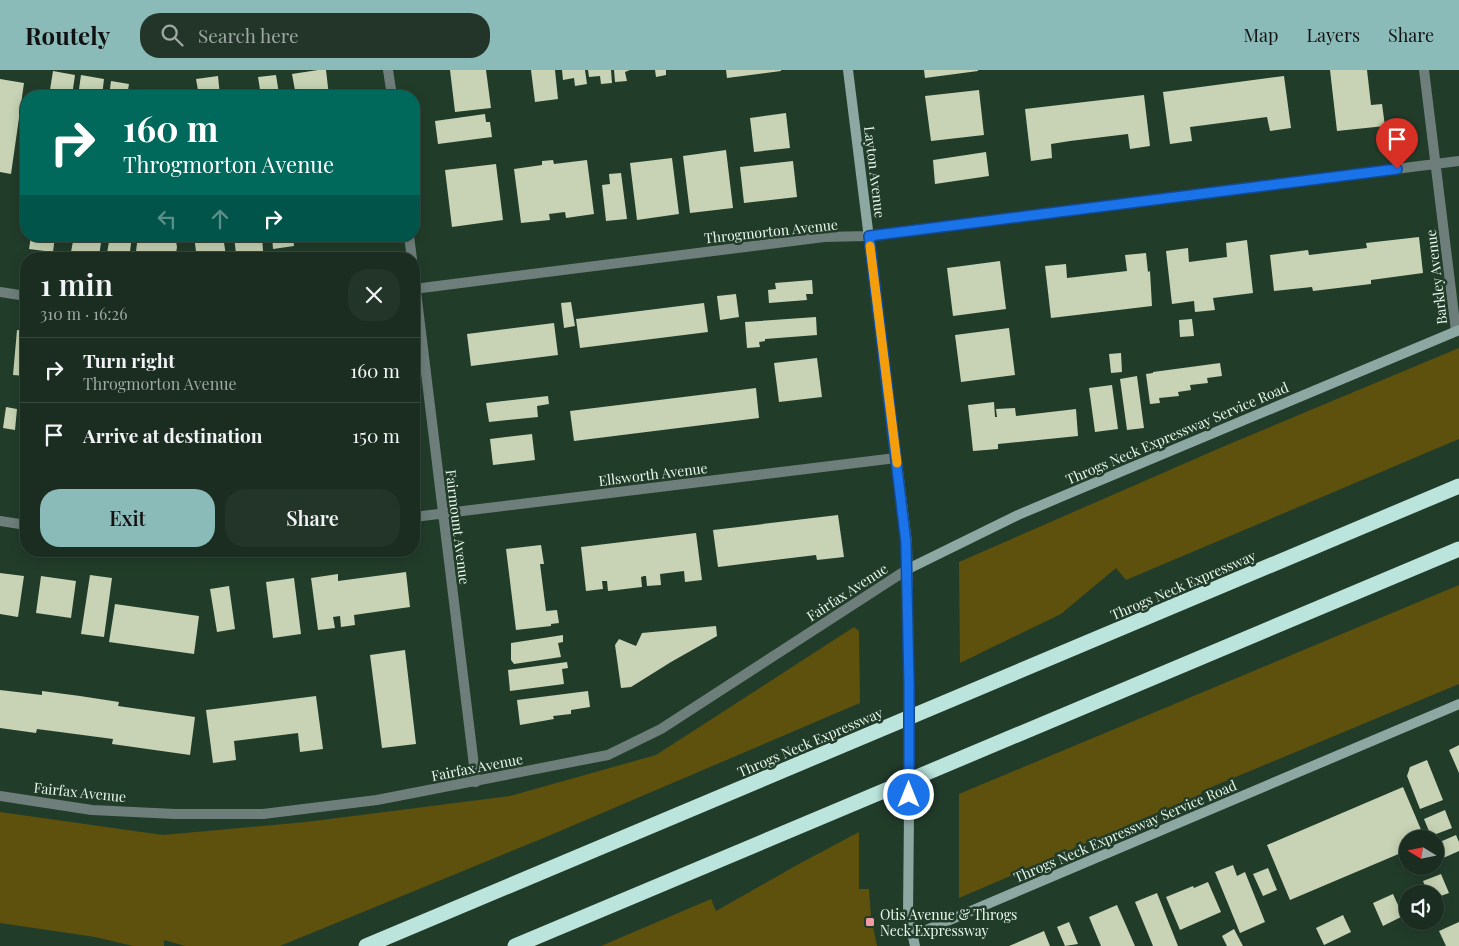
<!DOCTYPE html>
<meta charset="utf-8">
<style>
:root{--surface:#1a2d20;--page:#233529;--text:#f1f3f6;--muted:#9fa8a5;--line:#38493e;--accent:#8bbbb9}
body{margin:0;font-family:"Playfair Display",serif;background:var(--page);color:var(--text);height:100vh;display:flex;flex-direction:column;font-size:19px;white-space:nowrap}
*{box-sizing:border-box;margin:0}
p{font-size:16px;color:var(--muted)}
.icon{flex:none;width:28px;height:28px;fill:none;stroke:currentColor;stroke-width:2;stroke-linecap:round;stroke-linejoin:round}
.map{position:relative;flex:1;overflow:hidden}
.drawer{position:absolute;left:20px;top:182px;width:400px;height:305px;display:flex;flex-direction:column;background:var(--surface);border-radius:20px;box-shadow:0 2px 12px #0003,0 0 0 1px var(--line)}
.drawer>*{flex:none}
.banner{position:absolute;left:20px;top:20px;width:400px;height:152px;border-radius:20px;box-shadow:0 2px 12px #0003,0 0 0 1px var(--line);background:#00695c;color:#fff;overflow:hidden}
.needle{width:32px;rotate:280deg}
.controls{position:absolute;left:1399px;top:760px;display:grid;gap:10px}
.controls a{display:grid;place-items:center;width:45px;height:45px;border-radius:50%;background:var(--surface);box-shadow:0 2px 12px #0003,0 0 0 1px var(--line);font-size:25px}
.pin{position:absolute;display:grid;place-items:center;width:42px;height:42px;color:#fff;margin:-51px -21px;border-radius:50% 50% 50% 0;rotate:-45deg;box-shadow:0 0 5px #0007}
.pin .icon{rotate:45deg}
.me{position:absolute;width:55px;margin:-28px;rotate:0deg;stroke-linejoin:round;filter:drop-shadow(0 0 4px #0008)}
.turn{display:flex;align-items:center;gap:18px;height:105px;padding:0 20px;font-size:22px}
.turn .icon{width:65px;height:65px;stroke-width:2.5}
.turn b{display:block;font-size:35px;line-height:42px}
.lanes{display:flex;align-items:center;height:48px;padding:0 20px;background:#0003;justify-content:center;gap:25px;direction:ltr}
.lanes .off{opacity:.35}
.round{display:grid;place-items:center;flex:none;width:52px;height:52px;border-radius:20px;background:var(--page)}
.overview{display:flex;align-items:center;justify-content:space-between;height:85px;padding:0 20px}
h1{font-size:30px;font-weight:600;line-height:38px}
.primary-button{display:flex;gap:10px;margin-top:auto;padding:10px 20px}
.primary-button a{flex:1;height:58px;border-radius:20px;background:var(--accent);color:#111;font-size:20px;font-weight:600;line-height:58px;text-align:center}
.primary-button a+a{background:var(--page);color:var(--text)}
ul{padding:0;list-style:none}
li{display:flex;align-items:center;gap:15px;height:65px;padding:0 20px;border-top:1px solid var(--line)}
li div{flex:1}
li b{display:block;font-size:19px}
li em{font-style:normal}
header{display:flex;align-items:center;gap:30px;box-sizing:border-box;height:70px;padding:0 25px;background:var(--accent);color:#111}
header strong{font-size:24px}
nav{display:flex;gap:28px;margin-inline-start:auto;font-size:18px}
.search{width:350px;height:45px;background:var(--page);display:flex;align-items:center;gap:12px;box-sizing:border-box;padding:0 18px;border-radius:20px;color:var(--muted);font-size:19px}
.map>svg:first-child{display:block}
.green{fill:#5e500d}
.building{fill:#c7d3b4}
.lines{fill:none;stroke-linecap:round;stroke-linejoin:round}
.street{stroke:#6e7f7b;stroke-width:10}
.secondary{stroke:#8da8a3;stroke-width:10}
.highway{stroke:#bbe5dc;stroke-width:15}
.secondary-bridge{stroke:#8da8a3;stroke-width:10}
.route-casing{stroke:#114b97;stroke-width:12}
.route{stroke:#1a73e8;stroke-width:9}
.slow{stroke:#f59e0b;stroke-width:9}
.poi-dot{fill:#f49aa5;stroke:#223c2a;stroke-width:2}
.labels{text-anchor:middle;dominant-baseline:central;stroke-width:5;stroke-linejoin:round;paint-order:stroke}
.street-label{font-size:14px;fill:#e9f8ed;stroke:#223c2a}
.poi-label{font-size:14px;fill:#e9f8ed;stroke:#223c2a;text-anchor:start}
</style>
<header>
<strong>Routely</strong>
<div class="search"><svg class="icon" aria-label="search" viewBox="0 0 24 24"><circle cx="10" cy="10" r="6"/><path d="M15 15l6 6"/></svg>Search here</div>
<nav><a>Map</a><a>Layers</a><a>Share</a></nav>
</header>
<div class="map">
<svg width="1459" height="876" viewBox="0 0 1459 876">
<rect width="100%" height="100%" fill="#223c2a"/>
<path class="green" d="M1459,278v91l-333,141 -10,-12 -55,46 -101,49 -1,-101 261,-114z
M1459,515v99l-257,107 -1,3 -242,104v-104z
M854,557l5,4 1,72 -314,134 -266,109h-95l-21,-6v6h-31l-38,-9 -95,-14v-111l163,23 143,-13 204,-26 146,-41z
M859,762v57h10l2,27 6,30h-276l110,-47 5,12 81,-46z"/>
<path class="building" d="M318,0h8l3,26h-33l-4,-22z
M450,0h36l5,38 -36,4z
M531,0h24l3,29 -23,3z
M562,0h23l2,14 -12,2 -1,-8 -11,2z
M588,0h23l1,13 -11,1 -1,-8 -11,1z
M614,0h16l-5,2 2,9 -12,1z
M655,0h11v5l-10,2z
M726,0h55v1l-54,7z
M924,0h54v1l-53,7z
M1330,0h37l4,35 11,-1 3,22 -48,5z
M53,1l22,4 -3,21h-23z
M81,5l23,4 -2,17h-24z
M276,5l3,19 -18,2 -3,-19z
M218,6l2,20h-21l-3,-17z
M1284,6l7,52 -21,3 -3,-14 -77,10 2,14 -22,3 -7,-52z
M0,9l24,4 -13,91 -11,-2z
M111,11l18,3 -2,12h-18z
M979,20l5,45 -53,6 -6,-45z
M1144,25l6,51 -20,3 -2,-15 -58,7 -19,3 1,14 -21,3 -6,-52z
M786,43l4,35 -36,4 -4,-34z
M485,44l1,8h4l2,15 -54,7 -3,-23z
M726,80l7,58 -43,5 -7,-57z
M986,82l3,24 -54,8 -2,-24z
M672,88l7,56 -42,6 -7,-57z
M553,90l1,4 33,-4 7,54 -28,4 -1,-6 -16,2 1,6 -29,3 -7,-54 28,-4v-4z
M793,91l4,36 -53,6 -4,-36z
M496,94l7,56 -51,7 -7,-57z
M621,103l6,46 -21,2 -4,-36 8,-1 -1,-10z
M31,166h24l-2,16 -24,-3z
M74,166h28l-3,20 -28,-4z
M110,166h22l-3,23h-23z
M138,166h37l2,11 -2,12h-40z
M194,166h29l3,20 -29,3z
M234,166h28l1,15 -27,3z
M272,166h21l1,10 -21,3z
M1419,167l4,36 -52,7v4l-58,7 -1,-4 -38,4 -4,-36 38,-5 1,5 58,-7 -1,-5z
M1247,170l6,53 -40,5 2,12 -20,2 -1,-11 -22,3 -6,-53 22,-3 1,14 38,-5 -1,-14z
M1146,183l2,19 2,-1 2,35 -101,12 -6,-52 21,-2 1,14 60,-7 -2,-16z
M1000,191l6,48 -53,7 -6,-48z
M812,210l1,14h-7l1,6 -38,3 -1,-13 8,-1 -1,-6z
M736,224l3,23 -19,3 -3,-24z
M571,232l4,24 -11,2 -3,-25z
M704,233l4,29 -128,16 -4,-29z
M816,247l1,18 -52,4v2l-6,1 1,5 -13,1 -2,-26z
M1192,249l2,17 -14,1 -1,-17z
M554,253l4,32 -87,11 -4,-32z
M1009,258l6,47 -54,7 -6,-47z
M17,260l9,1v45l-13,-1z
M1121,283l1,19 -11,1 -2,-19z
M817,288l5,39 -43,5 -5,-39z
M1220,293l2,13 -15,2 1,5 -18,2 1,5 -13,2 1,4 -20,2 1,5 -10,1 -4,-30 7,-1v-1z
M1137,306l7,52 -17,2 -7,-51z
M1112,315l6,44 -23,3 -6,-44z
M756,318l3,30 -185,23 -4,-30z
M548,326l1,8 -12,2 1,11 -49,5 -3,-19z
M994,332l1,15h2l-1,-8 19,-1 1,8 60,-7 2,27 -80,8v5l-25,2 -5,-46z
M6,337l11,2 -2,21 -12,-2z
M532,364l3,26 -42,5 -3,-26z
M838,445l6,42 -27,3 -1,-5 -98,12 -5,-37z
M696,463l6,47 -17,2 -1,-11 -24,3 1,11 -14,1 -1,-10h-2l-3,1 1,10 -34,4 -1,-10h-5l1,8 -17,2 -5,-44z
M541,475l3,19h-4l6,47 11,-1 2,13 -8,1v2l-35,4 -10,-81z
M406,502l4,35 -56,8 1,10 -14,2 -1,-11 -7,1 2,11 -17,2 -7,-52 27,-4v7z
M0,503l24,3 -6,41 -18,-3z
M90,505l22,3 -8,59 -23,-3z
M41,506l35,5 -5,37 -35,-5z
M294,508l7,56 -28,4 -7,-56z
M229,516l6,43 -18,3 -7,-43z
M115,534l84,12 -5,38 -85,-12z
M716,556l1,10 -46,26 -40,25 -10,1 -6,-43 4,-6 17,7 6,-13z
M563,565v7l-5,1 3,14 -47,7 -3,-4v-17z
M405,580l11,94 -34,4 -12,-93z
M567,592l1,6 -6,1 2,15 -54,7 -2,-21z
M0,620l42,5v-4l38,5 39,6 -1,4 77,11 -5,38 -78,-11 1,-5 -76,-10 -1,4 -36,-5z
M588,621l2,16 -19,3v4l-18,2 1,3 -34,6 -3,-25z
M316,626l7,53 -23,3 -2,-19 -64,8 2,19 -23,3 -7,-53z
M1459,675v28l-10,-23z
M1427,690l16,40 -23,9 -13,-33 3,-9z
M1403,717l22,52h-17v11l-118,50 -23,-55z
M1445,740l7,18 -21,8 -7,-17z
M1456,765l3,7v9l-18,8 -6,-15z
M1233,795l4,11 8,-4 20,50 -25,11 -25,-61z
M1268,798l9,22 -14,6 -10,-22z
M1441,804l8,19 -14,5v-4h-7l-5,-13z
M1208,812l13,30 -41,18 -14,-33 27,-11 1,2z
M1157,823l21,53h-25l-18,-44z
M1393,824l10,22 -20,10 -10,-23z
M1117,835l18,41h-34l-12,-29z
M1343,845l8,17 -27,13 -8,-17z
M1069,852l9,22 -13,2 -8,-19z
M1459,852v24h-13l-7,-15z
M1234,859l9,17h-16l-5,-10z
M1044,861l6,15h-41z"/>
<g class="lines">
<path class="street" d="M388,0l4,26
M1424,0l32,261
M409,166l3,23
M414,205l62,507
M414,219l410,-52 45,-1 590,-75
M0,222l26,4
M414,447l482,-59
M0,451l26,4
M0,726l92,14 83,4h88l114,-14 231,-45 53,-26 247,-160"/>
<path class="secondary" d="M848,0l59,473 2,141
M908,499l110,-54 45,-19 396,-166
M909,743l-1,101 7,32
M912,866l547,-232"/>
<path class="highway" d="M366,876l1093,-460
M515,876l944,-397"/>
<path class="secondary-bridge" d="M909,743v-129"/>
</g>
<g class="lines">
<g class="route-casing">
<path id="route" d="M909,725v-111l-3,-141 -37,-307 528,-67"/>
</g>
<use href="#route" class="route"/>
<path class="slow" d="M870,176l27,217"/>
</g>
<rect class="poi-dot" x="865" y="847" width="10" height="10" rx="2.5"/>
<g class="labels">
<g class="street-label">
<text transform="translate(875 102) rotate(83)">Layton Avenue</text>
<text transform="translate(771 161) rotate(-6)">Throgmorton Avenue</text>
<text transform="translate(1436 207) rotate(-97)">Barkley Avenue</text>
<text transform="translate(1177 363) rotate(-23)">Throgs Neck Expressway Service Road</text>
<text transform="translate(653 404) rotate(-7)">Ellsworth Avenue</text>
<text transform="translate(458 457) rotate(83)">Fairmount Avenue</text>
<text transform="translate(1183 515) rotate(-23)">Throgs Neck Expressway</text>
<text transform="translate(847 522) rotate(-33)">Fairfax Avenue</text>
<text transform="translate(810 672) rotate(-23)">Throgs Neck Expressway</text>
<text transform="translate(477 697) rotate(-11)">Fairfax Avenue</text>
<text transform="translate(80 722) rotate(6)">Fairfax Avenue</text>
<text transform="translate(1125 761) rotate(-23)">Throgs Neck Expressway Service Road</text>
</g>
<g class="poi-label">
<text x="880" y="844">Otis Avenue &amp; Throgs<tspan x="880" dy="16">Neck Expressway</tspan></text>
</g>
</g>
</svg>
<div class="controls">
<a><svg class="needle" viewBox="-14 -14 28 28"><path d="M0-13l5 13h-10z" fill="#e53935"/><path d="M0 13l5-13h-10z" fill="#9fa8a5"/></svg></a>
<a><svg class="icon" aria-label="sound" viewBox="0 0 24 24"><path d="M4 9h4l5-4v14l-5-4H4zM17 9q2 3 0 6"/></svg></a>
</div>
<div class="pin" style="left:1397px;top:99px;background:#d93025"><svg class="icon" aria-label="arrive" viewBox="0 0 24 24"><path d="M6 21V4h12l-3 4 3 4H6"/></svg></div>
<svg class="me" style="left:909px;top:725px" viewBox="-20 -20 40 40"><circle r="17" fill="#1a73e8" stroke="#fff" stroke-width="3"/><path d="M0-11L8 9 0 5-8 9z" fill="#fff"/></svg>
<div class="banner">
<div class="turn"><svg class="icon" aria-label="right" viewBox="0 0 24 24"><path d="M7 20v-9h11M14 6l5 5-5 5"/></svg><div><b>160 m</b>Throgmorton Avenue</div></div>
<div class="lanes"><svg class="icon off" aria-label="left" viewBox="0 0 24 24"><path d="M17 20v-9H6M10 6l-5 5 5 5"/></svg><svg class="icon off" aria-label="ahead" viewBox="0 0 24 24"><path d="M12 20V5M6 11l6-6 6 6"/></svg><svg class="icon" aria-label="right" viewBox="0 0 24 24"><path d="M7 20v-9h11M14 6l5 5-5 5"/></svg></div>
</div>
<section class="drawer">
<div class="overview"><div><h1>1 min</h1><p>310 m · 16:26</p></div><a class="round"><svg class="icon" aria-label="close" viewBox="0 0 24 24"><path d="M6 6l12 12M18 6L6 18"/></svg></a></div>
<ul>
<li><svg class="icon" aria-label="right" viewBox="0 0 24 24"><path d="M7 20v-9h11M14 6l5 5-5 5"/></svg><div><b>Turn right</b><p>Throgmorton Avenue</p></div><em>160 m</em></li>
<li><svg class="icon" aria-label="arrive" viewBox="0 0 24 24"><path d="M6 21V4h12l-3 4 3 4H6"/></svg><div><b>Arrive at destination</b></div><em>150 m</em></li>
</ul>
<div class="primary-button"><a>Exit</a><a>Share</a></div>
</section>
</div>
